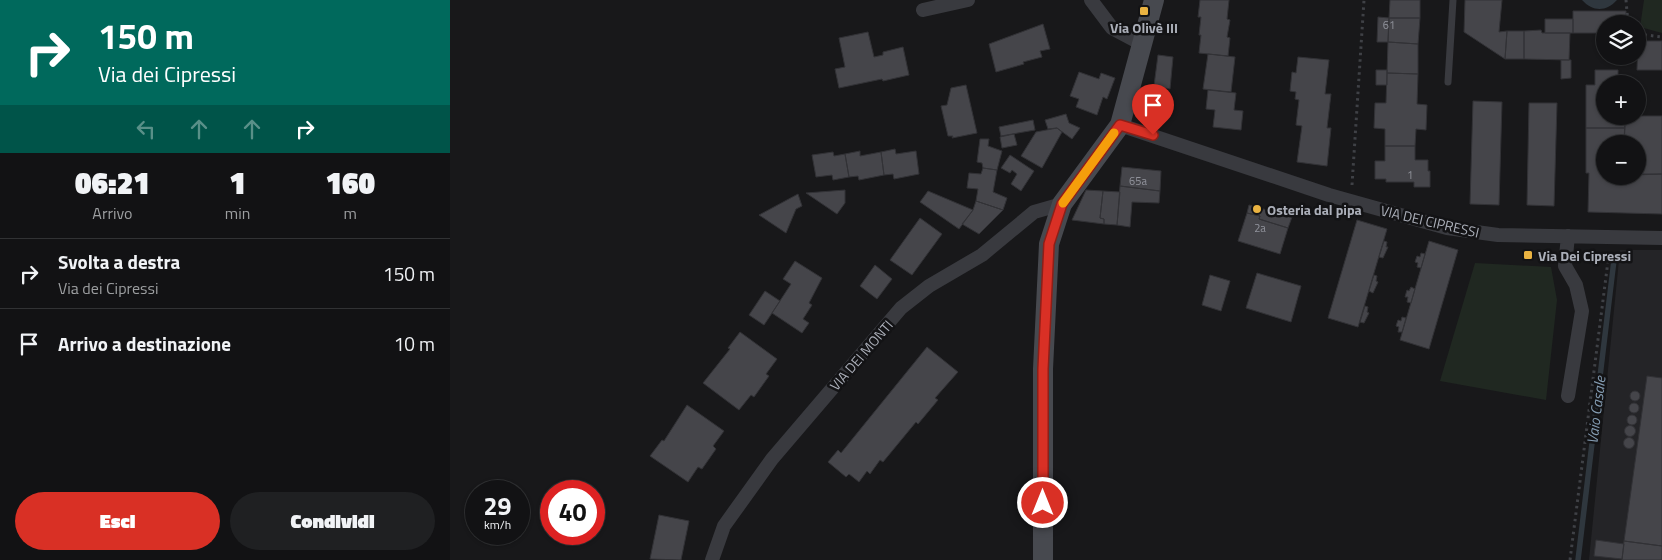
<!DOCTYPE html>
<html lang="it">
<meta charset="utf-8">
<style>
:root{--surface:#121214;--page:#1f2022;--text:#f1f3f6;--muted:#9c9ea0;--line:#313234;--accent:#d93025}
body{margin:0;font-family:"Titillium Web",sans-serif;background:var(--page);color:var(--text);height:100vh;display:flex;flex-direction:column;font-size:19px;white-space:nowrap}
*{box-sizing:border-box;margin:0}
p{font-size:16px;color:var(--muted)}
.icon{flex:none;width:28px;height:28px;fill:none;stroke:currentColor;stroke-width:2;stroke-linecap:round;stroke-linejoin:round}
.map{position:relative;flex:1;overflow:hidden}
.side{display:flex;flex-direction:column;background:var(--surface);width:450px}
.side>*{flex:none}
.top-card{background:#00695c;color:#fff;overflow:hidden}
.fabs{position:absolute;left:1146px;top:15px;display:grid;gap:10px}
.fabs a{display:grid;place-items:center;width:50px;height:50px;border-radius:50%;background:var(--surface);box-shadow:0 1px 4px #0004,0 0 0 1px var(--line);font-size:25px}
.speed{position:absolute;left:15px;top:480px;display:flex;gap:10px;font-size:25px;font-weight:700;text-align:center}
.speed>*{display:grid;place-content:center;width:65px;height:65px;border-radius:50%;background:var(--surface);box-shadow:0 1px 4px #0004,0 0 0 1px var(--line);line-height:1}
.speed small{font-size:12px;font-weight:400}
.speed .limit{border:8px solid #d22;background:#fff;color:#111}
.pin{position:absolute;display:grid;place-items:center;width:42px;height:42px;color:#fff;margin:-51px -21px;border-radius:50% 50% 50% 0;rotate:-45deg;box-shadow:0 0 5px #0007}
.pin .icon{rotate:45deg}
.me{position:absolute;width:55px;margin:-28px;rotate:0deg;stroke-linejoin:round;filter:drop-shadow(0 0 4px #0008)}
.turn{display:flex;align-items:center;gap:18px;height:105px;padding:0 15px;font-size:22px}
.turn .icon{width:65px;height:65px;stroke-width:2.5}
.turn b{display:block;font-size:35px;line-height:42px}
.lanes{display:flex;align-items:center;height:48px;padding:0 15px;background:#0003;justify-content:center;gap:25px;direction:ltr}
.lanes .off{opacity:.35}
.eta{display:flex;justify-content:space-evenly;align-items:center;height:85px;text-align:center}
.eta b{font-size:30px;font-weight:800;line-height:35px}
.button{display:flex;gap:10px;margin-top:auto;padding:10px 15px}
.button a{flex:1;height:58px;border-radius:30px;background:var(--accent);color:#fff;font-size:20px;font-weight:800;line-height:58px;text-align:center}
.button a+a{background:var(--page);color:var(--text)}
ul{padding:0;list-style:none}
li{display:flex;align-items:center;gap:15px;height:70px;padding:0 15px;border-top:1px solid var(--line)}
li div{flex:1}
li b{display:block;font-size:19px}
li em{font-style:normal}
main{display:flex;flex:1;min-height:0}
.map>svg:first-child{display:block}
.built{fill:#242427}
.green{fill:#202821}
.water{fill:#2f373e}
.lines{fill:none;stroke-linecap:round;stroke-linejoin:round}
.stream{stroke:#2f373e;stroke-width:5.5}
.building{fill:#45454a;stroke:#323236}
.path{stroke:#3f4146;stroke-width:3;stroke-dasharray:2.5 4;stroke-linecap:butt}
.lane{stroke:#393a3f;stroke-width:7}
.street{stroke:#393a3f;stroke-width:14}
.secondary{stroke:#47494f;stroke-width:20}
.route-casing{stroke:#8d1f18;stroke-width:12}
.route{stroke:#d93025;stroke-width:9}
.slow{stroke:#f59e0b;stroke-width:9}
.poi-dot{fill:#eab341;stroke:#131315;stroke-width:2}
.labels{text-anchor:middle;dominant-baseline:central;stroke-width:5;stroke-linejoin:round;paint-order:stroke}
.number-label{font-size:11px;fill:#92949d}
.poi-label{font-size:14px;font-weight:bold;fill:#abafb9;stroke:#131315;text-anchor:start}
.street-label{font-size:14px;fill:#abafb9;stroke:#131315}
.water-label{font-size:15px;font-style:italic;fill:#849cb2;stroke:#131315}
</style>
<main>
<section class="side">
<div class="top-card">
<div class="turn"><svg class="icon" aria-label="right" viewBox="0 0 24 24"><path d="M7 20v-9h11M14 6l5 5-5 5"/></svg><div><b>150 m</b>Via dei Cipressi</div></div>
<div class="lanes"><svg class="icon off" aria-label="left" viewBox="0 0 24 24"><path d="M17 20v-9H6M10 6l-5 5 5 5"/></svg><svg class="icon off" aria-label="ahead" viewBox="0 0 24 24"><path d="M12 20V5M6 11l6-6 6 6"/></svg><svg class="icon off" aria-label="ahead" viewBox="0 0 24 24"><path d="M12 20V5M6 11l6-6 6 6"/></svg><svg class="icon" aria-label="right" viewBox="0 0 24 24"><path d="M7 20v-9h11M14 6l5 5-5 5"/></svg></div>
</div>
<div class="eta">
<div><b>06:21</b><p>Arrivo</p></div>
<div><b>1</b><p>min</p></div>
<div><b>160</b><p>m</p></div>
</div>
<ul>
<li><svg class="icon" aria-label="right" viewBox="0 0 24 24"><path d="M7 20v-9h11M14 6l5 5-5 5"/></svg><div><b>Svolta a destra</b><p>Via dei Cipressi</p></div><em>150 m</em></li>
<li><svg class="icon" aria-label="arrive" viewBox="0 0 24 24"><path d="M6 21V4h12l-3 4 3 4H6"/></svg><div><b>Arrivo a destinazione</b></div><em>10 m</em></li>
</ul>
<div class="button"><a>Esci</a><a>Condividi</a></div>
</section>
<div class="map">
<svg width="1212" height="560" viewBox="0 0 1212 560">
<rect width="100%" height="100%" fill="#18181a"/>
<path class="built" d="M1170,250h42v310h-73z"/>
<path class="green" d="M1194,0h18v33l-22,-6z
M1025,263l76,4 6,33 -11,100 -106,-19z"/>
<path class="water" d="M1132,0h35c-11,12 -24,12 -35,0z"/>
<g class="lines">
<path class="stream" d="M1128,560l36,-300"/>
</g>
<path class="building" d="M750,0h29l-2,19 3,1 -3,17 3,1 -2,18 -29,-3 2,-18h-2l2,-18h-3z
M940,0h30v18h-31z
M1015,0h37l-3,32 8,-1 -2,28 -41,-27z
M1123,11h53v13h-21v9h-32z
M928,17l11,1 -1,24h-11z
M939,18h31l-2,26 -30,-2z
M1095,19h28v14h-28z
M593,24l7,25 -10,2 2,6 -19,5 1,2 -28,8 -7,-28z
M1091,30l1,3h28l-1,27 -45,-1v-28z
M1057,31h17v28h-19z
M418,32l6,25 9,-2v-3l20,-5 6,28 -26,6 -1,-2 -43,9 -4,-19 10,-2 -6,-29z
M1188,41h24v29h-25z
M938,42l30,2v30l-31,-1z
M758,54l27,3 -4,35 -28,-3z
M708,55l15,2 -3,32 -16,-3z
M848,57l31,3 -4,34h6l-4,34h4l-4,38 -30,-4 5,-36 -6,-1 3,-25 -4,-1 1,-7 -6,-1 2,-19 4,1z
M1111,60h10v18l-10,1z
M926,70h11v15h-11z
M1145,70h23v11h7v3h-20v32h20v12h-39v-43h9z
M629,72l20,7 2,-6 14,5 -8,21 -4,-2 -6,18 -21,-8 3,-8 -9,-3z
M937,73l31,1 -1,30 10,1 -1,25 -10,-1 -1,17h-30v-17l-11,-1 1,-25h11z
M516,85l11,48 -25,5 1,-2h-5l-7,-30 6,-1 4,-17z
M758,90l28,3 -2,17 9,1 -2,19 -28,-3 2,-17 -9,-1z
M691,96l26,8 -2,18 -29,-12z
M1023,101l29,1 -3,103 -29,-1z
M1079,103h28l-3,103 -27,-1z
M616,114l3,9 11,5 -8,11 -15,-11 -9,1 -3,-9z
M1175,116h37v58h-24v-30h-14z
M583,120l2,10 -34,6 -2,-9z
M607,128l5,4 -20,36 -21,-12 15,-24z
M1136,128h39l-1,16h-19v32l57,-2v40l-74,-2 1,-39h-3z
M564,134l3,11 -15,3 -2,-11z
M530,139h9l-1,7 14,5 -5,19 -14,-2 -1,-5 -5,-1z
M935,146h30v14h13v11h2v16h-16v-5h-28v-3h-11v-18h10z
M445,149l1,5 20,-3 3,23 -25,5 -1,-5 -9,1 -3,-23z
M410,151v5l21,-4 3,23 -25,5 -1,-4 -9,1 -4,-23z
M383,152l1,4 11,-2 4,23 -16,3 -1,-5 -16,2 -4,-22z
M560,155l24,16 -13,20 -10,-7 6,-10 -5,-4 -2,3 -9,-5z
M672,167l39,4 -1,20 -40,-5z
M533,168l14,2 -4,22 14,6 -4,12 -27,-9 2,-12 -11,-1 2,-15 12,1z
M670,186l40,5 -1,12 -27,-1 -2,25 -13,-2z
M395,190v13l-8,11 -31,-21z
M636,190l17,1 -3,27 4,1v5l-32,-4z
M478,191l45,19 -14,19 -39,-27z
M653,191l17,1 -3,33 -13,-1v-5l-4,-1z
M348,194l4,12 -6,3 -10,24 -27,-18z
M526,201l27,9 -24,24 -17,-10 11,-14z
M799,205l43,12 -4,11 -29,-9 1,-3 -13,-3z
M797,213l13,3 -1,3 29,9 -8,26 -42,-13z
M470,218l22,16 -30,41 -22,-15z
M907,220l30,9 -29,98 -30,-9z
M934,241l3,1 -1,5h2l-5,11 -4,-1z
M979,241l29,9 -29,99 -29,-9z
M971,253l4,1 -4,14 -4,-1 1,-4 -3,-1 2,-6 3,1z
M345,261l27,17 -13,25 3,2 -9,14 6,4 -7,10 -30,-20 19,-29 -8,-5z
M425,265l17,14 -15,20 -17,-13z
M807,273l44,13 -10,36 -45,-14z
M760,275l20,6 -9,30 -19,-6z
M924,275l3,1 -1,5 2,1 -5,11 -4,-2z
M961,287l4,2 -4,14 -4,-1 1,-5h-3l2,-7 2,1z
M315,291l15,10 -16,24 -15,-10z
M915,306l3,1 -1,5 2,1 -5,10 -4,-1z
M952,317l4,1 -4,14h-4l1,-5 -3,-1 2,-6 3,1z
M290,332l37,27 -11,15 3,2 -15,21 -3,-2 -12,15 -36,-27 27,-34 -2,-1z
M477,347l31,25 -23,26 3,2 -20,24 -2,-2 -33,40 -3,-2 -10,14 -3,-3 -8,11 -10,-8 -3,3 -18,-15 10,-12 3,3z
M1197,376l15,2v168l-38,-5z
M1180 396a5 5 0 1 1 10 0a5 5 0 1 1-10 0Z
M1179 408a5 5 0 1 1 10 0a5 5 0 1 1-10 0Z
M237,405l37,26 -11,15 3,3 -14,20 -4,-2 -10,15 -38,-26 12,-16 2,1z
M1177 420a5 5 0 1 1 10 0a5 5 0 1 1-10 0Z
M1174.5 431a5.5 5.5 0 1 1 11 0a5.5 5.5 0 1 1-11 0Z
M1173.5 443a5.5 5.5 0 1 1 11 0a5.5 5.5 0 1 1-11 0Z
M209,515l30,6 -8,39 -31,-1z
M1146,540l28,4 -2,15 -28,-3z
M1174,541l38,5v14h-40z"/>
<g class="lines">
<path class="path" d="M1176,0l2,24
M1188,34l24,3
M902,185l12,-185
M1120,560l39,-307"/>
<path class="lane" d="M998,82l5,-82"/>
<path class="street" d="M641,0l21,28 30,16
M473,10l45,-10
M670,125l209,70 118,33 51,7 164,3
M1118,236l-3,30 11,19 6,26 -14,85
M262,560l12,-34 48,-67 129,-151 28,-22 53,-31 52,-43 28,-8"/>
<path class="secondary" d="M593,560v-191l6,-125 13,-40 58,-79 34,-125"/>
</g>
<g class="lines">
<g class="route-casing">
<path id="route" d="M593,503v-134l6,-125 13,-40 58,-79 33,10"/>
</g>
<use href="#route" class="route"/>
<path class="slow" d="M613,203l51,-70"/>
</g>
<g class="poi-dot">
<rect x="689" y="6" width="10" height="10" rx="2.5"/>
<circle cx="807" cy="209" r="5"/>
<rect x="1073" y="250" width="10" height="10" rx="2.5"/>
</g>
<g class="labels">
<g class="number-label">
<text x="939" y="25">61</text>
<text x="960" y="175">1</text>
<text x="688" y="181">65a</text>
<text x="810" y="228">2a</text>
</g>
<g class="poi-label">
<text x="694" y="27" text-anchor="middle">Via Olivè III</text>
<text x="817" y="209">Osteria dal pipa</text>
<text x="1088" y="255">Via Dei Cipressi</text>
</g>
<g class="street-label">
<text transform="translate(980 221) rotate(13)">VIA DEI CIPRESSI</text>
<text transform="translate(411 355) rotate(-49)">VIA DEI MONTI</text>
</g>
<g class="water-label">
<text transform="translate(1146 410) rotate(-83)">Vaio Casale</text>
</g>
</g>
</svg>
<div class="fabs">
<a><svg class="icon" aria-label="layers" viewBox="0 0 24 24"><path d="M12 4l9 5-9 5-9-5zM3 14l9 5 9-5"/></svg></a>
<a>+</a>
<a>−</a>
</div>
<div class="speed"><div>29<small>km/h</small></div><div class="limit">40</div></div>
<div class="pin" style="left:703px;top:135px;background:#d93025"><svg class="icon" aria-label="arrive" viewBox="0 0 24 24"><path d="M6 21V4h12l-3 4 3 4H6"/></svg></div>
<svg class="me" style="left:593px;top:503px" viewBox="-20 -20 40 40"><circle r="17" fill="#d93025" stroke="#fff" stroke-width="3"/><path d="M0-11L8 9 0 5-8 9z" fill="#fff"/></svg>
</div>
</main>
